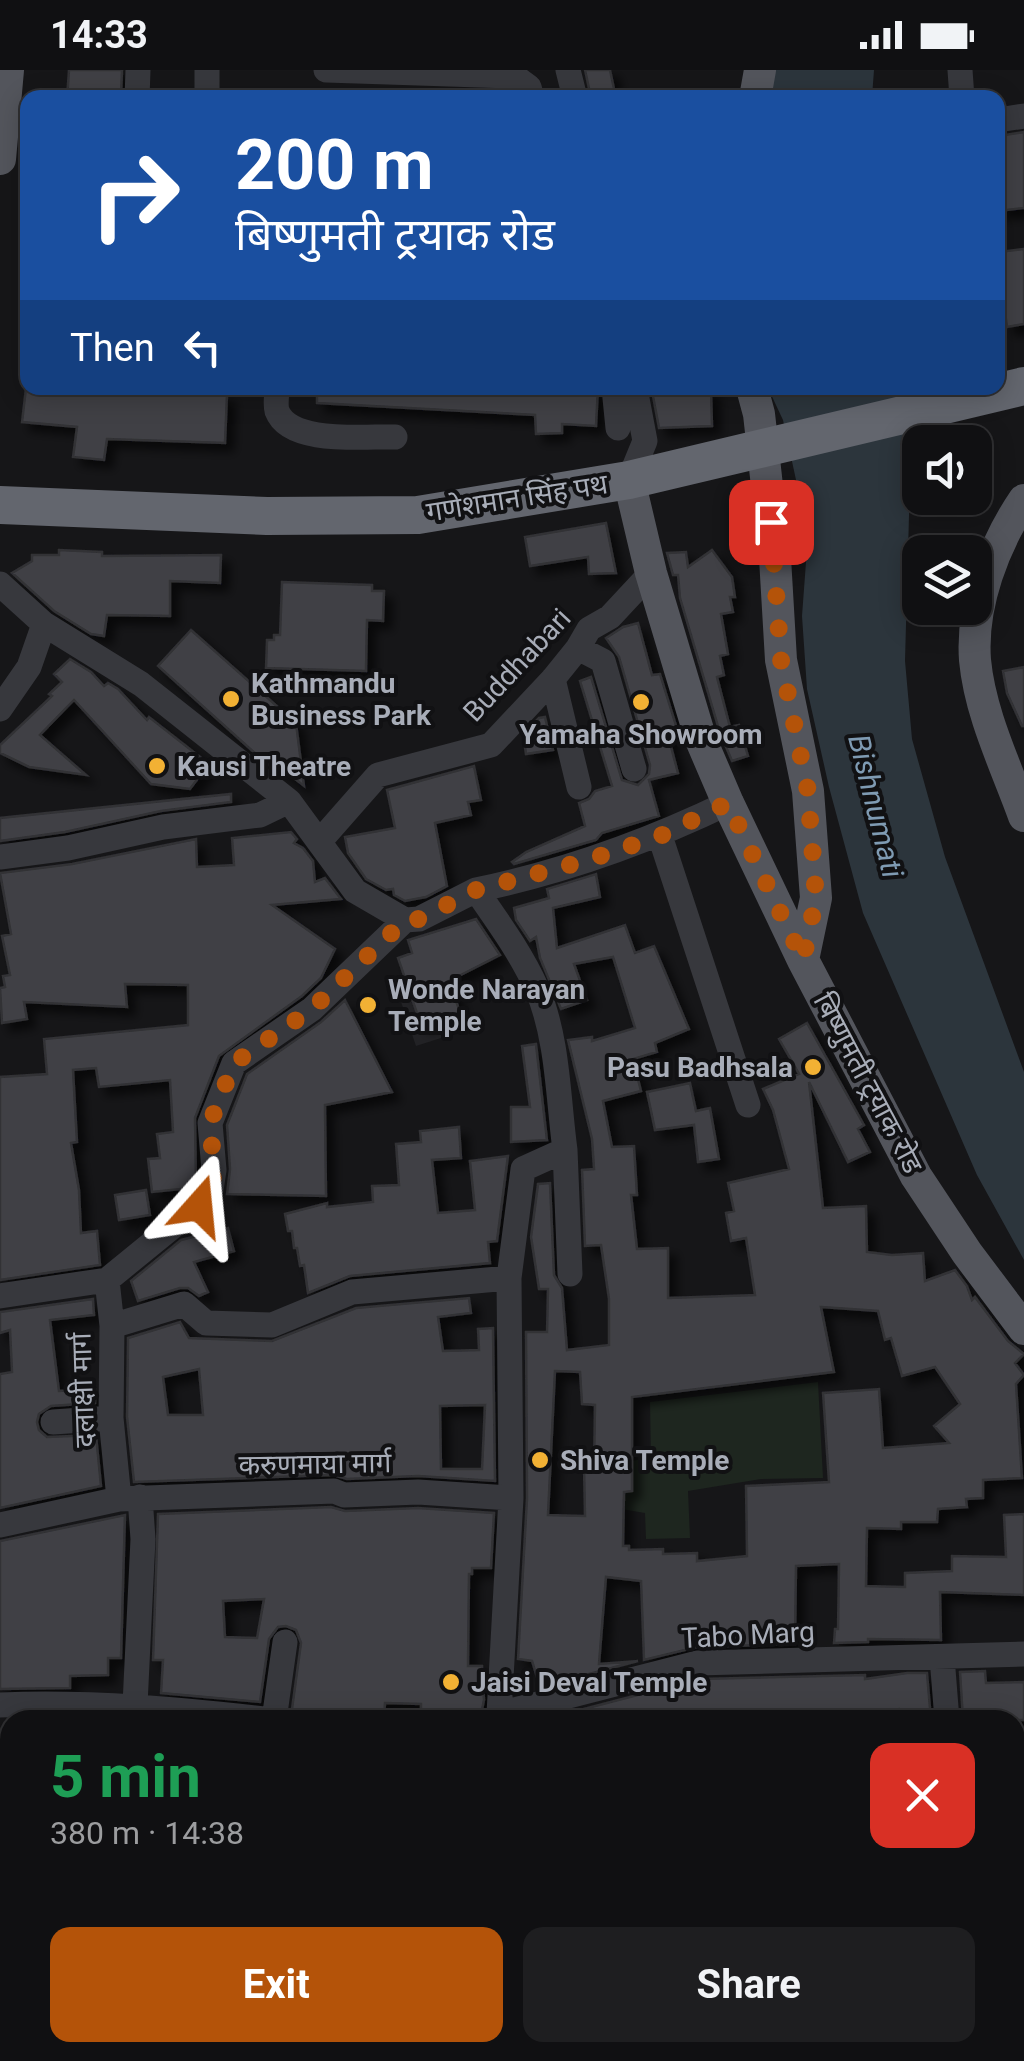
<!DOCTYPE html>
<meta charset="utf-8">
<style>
:root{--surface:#101012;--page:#1e1e20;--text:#f1f3f6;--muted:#9c9d9f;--line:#303032;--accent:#b45309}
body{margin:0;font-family:Roboto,"Noto Sans Devanagari",sans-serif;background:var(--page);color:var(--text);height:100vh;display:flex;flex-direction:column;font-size:38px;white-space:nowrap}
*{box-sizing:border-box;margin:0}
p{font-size:32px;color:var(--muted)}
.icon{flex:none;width:55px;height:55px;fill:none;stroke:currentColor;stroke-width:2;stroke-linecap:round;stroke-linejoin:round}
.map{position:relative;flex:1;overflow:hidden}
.details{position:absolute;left:0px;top:1640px;width:1025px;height:352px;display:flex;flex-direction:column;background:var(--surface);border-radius:30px 30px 0 0;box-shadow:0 5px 25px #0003,0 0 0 2px var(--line)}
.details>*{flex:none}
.banner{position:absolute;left:20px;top:20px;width:985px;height:305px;border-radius:20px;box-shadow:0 5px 25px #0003,0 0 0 2px var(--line);background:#1a4fa0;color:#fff;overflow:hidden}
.controls{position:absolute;left:902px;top:355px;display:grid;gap:20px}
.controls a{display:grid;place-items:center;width:90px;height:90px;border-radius:20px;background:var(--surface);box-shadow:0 5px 25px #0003,0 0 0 2px var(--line);font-size:50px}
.pin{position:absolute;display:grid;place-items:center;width:85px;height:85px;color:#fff;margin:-42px;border-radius:20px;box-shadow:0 5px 15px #0006}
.me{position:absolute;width:110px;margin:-55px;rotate:18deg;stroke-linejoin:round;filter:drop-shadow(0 0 8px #0008)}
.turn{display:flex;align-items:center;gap:35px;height:210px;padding:0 50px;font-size:45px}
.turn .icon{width:130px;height:130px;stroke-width:2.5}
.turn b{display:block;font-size:70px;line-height:85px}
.then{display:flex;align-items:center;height:95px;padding:0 50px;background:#0003;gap:20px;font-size:38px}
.round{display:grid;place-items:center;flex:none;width:105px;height:105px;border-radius:20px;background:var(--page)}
.head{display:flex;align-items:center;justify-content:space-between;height:170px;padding:0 50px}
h1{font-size:60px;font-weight:700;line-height:75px;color:#1e9e55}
.action{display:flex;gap:20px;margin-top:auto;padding:20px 50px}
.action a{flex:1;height:115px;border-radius:20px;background:var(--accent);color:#fff;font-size:40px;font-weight:700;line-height:115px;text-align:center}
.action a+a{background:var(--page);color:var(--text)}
.status{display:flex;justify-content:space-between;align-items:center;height:70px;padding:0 50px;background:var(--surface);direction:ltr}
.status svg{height:28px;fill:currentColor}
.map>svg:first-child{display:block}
.built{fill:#222225}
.green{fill:#1e261f}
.water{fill:#2c353c}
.building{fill:#404145;stroke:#303034;stroke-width:2.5;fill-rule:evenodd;filter:url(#shadow)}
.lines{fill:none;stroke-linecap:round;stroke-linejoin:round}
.minor{stroke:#37383d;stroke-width:25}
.major{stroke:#53555c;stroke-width:32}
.highway{stroke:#63666e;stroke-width:38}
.route{stroke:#b45309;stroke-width:18;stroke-dasharray:0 32.4}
.poi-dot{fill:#f2b134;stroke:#111113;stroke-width:4}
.labels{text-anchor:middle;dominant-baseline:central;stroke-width:8;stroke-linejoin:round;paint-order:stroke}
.street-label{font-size:28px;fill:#a8adb8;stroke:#111113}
.poi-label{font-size:28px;font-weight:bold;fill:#a8adb8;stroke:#111113;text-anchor:start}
.water-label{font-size:30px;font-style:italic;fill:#7f9bb3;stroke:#111113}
</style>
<div class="status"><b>14:33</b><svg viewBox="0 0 49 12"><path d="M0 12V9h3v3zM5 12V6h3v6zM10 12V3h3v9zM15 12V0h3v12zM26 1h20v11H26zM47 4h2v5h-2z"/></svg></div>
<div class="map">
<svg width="1024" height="1991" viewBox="0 0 1024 1991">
<defs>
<filter id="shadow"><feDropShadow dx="8" dy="8" stdDeviation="5" flood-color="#0009"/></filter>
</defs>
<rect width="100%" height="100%" fill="#161618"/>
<path class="built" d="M447,898l19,62 -50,16 -21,-62z"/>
<path class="green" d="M818,1312l5,96 -62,1 -73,12 2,47 -44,1 -1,-26 -36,-6 -2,-41 44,-9 -1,-55z"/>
<path class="water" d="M774,0h100l-2,27 -103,1z
M768,318h125l18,55 -6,218 7,78 33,118 79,215v188l-47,-85 -114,-262 -34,-126 -22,-98 -5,-73 6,-81 -25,-115z"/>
<path class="building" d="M69,0h53l-1,28h-54z
M585,0h25l6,28h-25z
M1024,62v76l-26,3v-75z
M1024,179v75l-17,3 -4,-29h-5v-46z
M26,318h73l128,7 -2,48 -118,-4 -3,21 -31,-3 4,-30 -55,-5z
M317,318h281l-2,38 -34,-2v9l-26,1 -1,-19 -218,-12z
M711,319l1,37 -53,2 -7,-37z
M606,453l10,50 -27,1 -1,-17 -58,9 -5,-29z
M59,480l43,2v4l119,-1 -1,28 -50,-2v35l-63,-1 -3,21 -13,-2 -37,-23 -42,-38 20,-12v-6h27z
M712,480l20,27 3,20h-5l3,15 -12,2 7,40 -8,2 4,19 -7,2 13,50 9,-2 9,31 -16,5 -12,-28 -40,-135 -2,-23h-5l-6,-22 19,-1 2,15z
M282,512l90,3v6h12l-1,30 -16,-1 -1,51 -100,-3 1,-28h7v-5h6z
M638,553l14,52 8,-1 18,58 -10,3 10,38 -29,7 10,36 -57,17 -6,7 -82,24 -2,-2 14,-10 59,-26 -6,-23 10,-4 6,-8 17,-5 -32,-105 11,-4 31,103 16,5 11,-11 1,-9 -31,-108 -13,-19 17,-11z
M191,560l105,93 8,63 -28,-22 -3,4 -15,-12 -100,-90z
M70,589l21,13 13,14 4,-3 10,6 29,31 2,-3 60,47 -19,25 -39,-5 -77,-84 -34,35 46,40 -57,-8 -29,-14v-8l52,-49 -3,-2 13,-12 -8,-8z
M1024,597v59h-2l-15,-33 -4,-22z
M545,647l8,33 -27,4 -3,-20 16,-16z
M474,696l7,34 -13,2 3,13 -36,8 12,63 -21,11 -21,4 -11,-6 -1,-6 -7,1 -20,-11 -18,-26 -3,-16 50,-9 -8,-38z
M231,724v8l-70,9 -96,21 -65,9v-23z
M291,762l6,7 -3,4 9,5 10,13 2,21 10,-4 16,21 -69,6 63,44 -14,29 -19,18 -83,60 -24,62 1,65 -5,5 -39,4 -4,-33 12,-1 -3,-24 16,-2 -3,-52 -71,7 -3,-19 -23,2 4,72 -6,1 8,47 2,43 16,-2 3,34 -100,15v-203l47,-3 -3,-35 144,-14v-40l-63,-1 2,23 -103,-5 3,17 -25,4 -2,-35 5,-1 -2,-11 7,-1 -8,-39 9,-2 -11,-61 72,-9 124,-25 1,28 37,-2 -2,-27z
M596,804l4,23 -47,11 4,40 68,-23 10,28 19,-7 35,83 -34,14 2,9 -24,7 8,32 -38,10 9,46 22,-1 3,49h-6l6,54 31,-1v50l87,-3 -9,-57 -15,3 -5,-28 8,-2 -6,-28 61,-14 -16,-59 -10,-21 36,-15 -20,-35 28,-16 57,102 -6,4 12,23 -22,10 -39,-80 14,126 43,-2 1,46 25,3 31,-2 2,28 30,-11 12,16 5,14 3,-3 33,44 16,13 -9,9 9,12 -8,9 6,94 -39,2v18l-17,1 1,8 -29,2 -1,13h-36v7l-34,-1 -1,58 39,1v-14l47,-2v-15l54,1 -2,-42 20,-1v81l-84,-3 1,48 -73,-1v3l-34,1 1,-14h3l1,-65 -43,2 -1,78 -98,3 -53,13 -3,-79 -35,-4 -7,87 39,-3 -98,26 -8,-26 -14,-2 9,-161 -1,-166h21l1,-43h-9l-8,-52 7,-53 12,-1 4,92 8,13 5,62 42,-5v-46l-8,-54 -16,1 -3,-76 12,-1 -2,-30 -24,-99 24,-3v4l43,-13 -22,-71 -39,7 13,36 -26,9 -21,-51 -4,-21 -6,4 -14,-21 -2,-12 35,-10 -2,-9zM821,1237l57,4 7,29 6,-2 11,38 33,-9 25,37 -26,22 15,17 -66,5 -4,-59 -56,4 6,89 -83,4 1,70 -50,5v-8l-34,1v-5l-34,1v-4h-6l1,-54 8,-1v-94l202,-25zM555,1301l25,1 2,32 13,1 -1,62h-10l1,49 -37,-1z
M476,849l24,36 -51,26 11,31 -39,13 -23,-67 14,-5 -4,-13z
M345,930l47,92 -67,13 1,91 -99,-2 3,-25 -3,-44 20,-51 74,-52z
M536,974l11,96 -36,2v-35h19l-8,-61z
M690,1013l6,28 14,-3 9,51 -21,3 -4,-37 -39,5 -8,-38z
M459,1057l2,31 -29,2 6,53 37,-3 -5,-49 38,-5 -11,85 -9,1 2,21 -140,13 -42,17 -4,-28 -4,1 -3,-18h-3l-2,-17h-4l-3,-17 42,-11v4l46,-5 -1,-16 27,-1 -3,-41 25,-2 -1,-11z
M146,1120l4,25 -31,5 -4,-25z
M228,1158l6,23 -40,11 14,30 -9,4 -11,-8h-8l-42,13 -7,-20 50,-41z
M469,1228l2,15 -33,4 5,34 36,-1 -1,-21 15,-1 2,153 -77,-5 -71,3 -14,-4 -199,7 -7,-65 1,-79 52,-16 9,16 83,3 84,-33zM199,1299l4,46h-35l-5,-38zM485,1335l-3,64h-41l-1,-63z
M93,1229l1,16 -44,5 9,71 36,-2v14l-44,3 -12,8 -2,8 2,8 8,7 49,-2 5,51 -101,22v-134l12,-2 -2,-42 -10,3v-21z
M331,1437l14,4 73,-3 76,5 -3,55h-19v6h-3l-1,92h14l2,34 -4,20h-59v-16l-36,-1 -1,17 -93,-4 10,-73 -5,-13 -10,-4 -8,1 -9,12 -9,63 -99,-9 2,-33h-10l5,-146zM264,1529l-7,39 -32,-1 -2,-36z
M125,1445l-4,143h-13v17l-38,1v12l-70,1v-148z
M985,1601l1,12 38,-1v38h-61l-3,-48z
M907,1603h20l4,47 -4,-4 -26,3 -2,-10 -58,6v5l-292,-2 150,-39 166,-4v4z"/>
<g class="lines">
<path class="minor" d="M207,0v28
M326,0l188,6 15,11 3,11
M568,0l7,28
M960,0l2,28
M137,28l1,-28
M998,50l26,-4
M277,318c0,7 -2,16 0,23 13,34 88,25 118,26
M614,318l4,40
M629,410l16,-39 -10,-53
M0,514l44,40 97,60 148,117 66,90 50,29
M578,578l25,13 31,108
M553,609l26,108
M0,639l29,-42 15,-43
M660,766l88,269
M320,771l58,-66 113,-30 62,-66 25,-31 11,-19 21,-12 41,-44
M0,787l68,-9 95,-21 97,-12 29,-14
M476,820c87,-18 171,-48 252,-87
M565,1080l5,124
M107,1210l5,46 -1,92 8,81
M0,1226l107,-16 92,-75 12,-15 3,-20 -4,-47 24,-60 78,-54 93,-89 14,-1 57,-29c22,32 45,63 61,99 21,49 21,109 28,161l-42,19 -14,109 2,220 -12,216 -3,6
M112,1256l72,-22 22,19 66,2 80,-33 157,-14
M53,1352l58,-4
M0,1455l119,-26 215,-8 10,4 74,-3 93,6
M942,1587l5,63
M0,1635c93,-4 183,5 275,15
M135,1635l8,-166 -3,-42
M499,1644l198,-51 327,-9
M274,1650l11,-78
M527,1982l3,9
M846,1982l3,4 15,1 14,-5
M983,1982l3,9
M0,1989l54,-7"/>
<path class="major" d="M755,28l5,-28
M0,89l8,-89
M752,318l7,26 16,144 6,102 27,131 8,107 -13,62
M629,410l22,93 50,167 27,63 75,157 113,216 51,77 57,76
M1024,430c-30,44 -53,105 -49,160 5,54 31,106 49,156"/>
<path class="highway" d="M0,435l267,11 151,-1 211,-35 395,-94"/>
</g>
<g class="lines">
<path class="route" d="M199,1136l12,-16 3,-20 -4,-47 24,-60 78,-54 93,-89 14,-1 57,-29 112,-30 72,-24 68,-33 75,157 13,-62 -8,-107 -27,-131 -10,-138"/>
</g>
<g class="poi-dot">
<circle cx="231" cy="629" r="10"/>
<circle cx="641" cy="632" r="10"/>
<circle cx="157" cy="696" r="10"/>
<circle cx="368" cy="935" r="10"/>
<circle cx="813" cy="997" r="10"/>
<circle cx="540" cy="1390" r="10"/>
<circle cx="451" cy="1612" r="10"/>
</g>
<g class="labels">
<g class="street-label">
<text transform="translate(517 428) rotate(-9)">गणेशमान सिंह पथ</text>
<text transform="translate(517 595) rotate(-47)">Buddhabari</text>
<text transform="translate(868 1013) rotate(62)">बिष्णुमती ट्रयाक रोड</text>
<text transform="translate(83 1320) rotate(-92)">दलाक्षी मार्ग</text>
<text transform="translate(315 1394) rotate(-1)">करुणमाया मार्ग</text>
<text transform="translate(748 1565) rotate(-3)">Tabo Marg</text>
</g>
<g class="poi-label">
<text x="251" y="613">Kathmandu<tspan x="251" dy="32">Business Park</tspan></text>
<text x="641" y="664" text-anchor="middle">Yamaha Showroom</text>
<text x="177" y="696">Kausi Theatre</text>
<text x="388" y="919">Wonde Narayan<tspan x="388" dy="32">Temple</tspan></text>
<text x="793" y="997" text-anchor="end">Pasu Badhsala</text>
<text x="560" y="1390">Shiva Temple</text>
<text x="471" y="1612">Jaisi Deval Temple</text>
</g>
<g class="water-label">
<text transform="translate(876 736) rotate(76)">Bishnumati</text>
</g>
</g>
</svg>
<div class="controls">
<a><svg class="icon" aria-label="sound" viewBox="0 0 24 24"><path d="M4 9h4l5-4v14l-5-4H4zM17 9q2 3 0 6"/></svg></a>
<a><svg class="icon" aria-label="layers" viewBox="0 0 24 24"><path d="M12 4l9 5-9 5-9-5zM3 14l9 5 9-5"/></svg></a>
</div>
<div class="pin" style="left:771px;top:452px;background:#d93025"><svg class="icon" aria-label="arrive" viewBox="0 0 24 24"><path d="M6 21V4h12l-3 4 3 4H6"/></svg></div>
<svg class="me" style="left:199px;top:1136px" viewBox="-20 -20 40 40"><path d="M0-17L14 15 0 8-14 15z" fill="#b45309" stroke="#fff" stroke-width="4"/></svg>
<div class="banner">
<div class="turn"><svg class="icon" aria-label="right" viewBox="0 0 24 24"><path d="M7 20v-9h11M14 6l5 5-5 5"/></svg><div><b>200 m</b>बिष्णुमती ट्रयाक रोड</div></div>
<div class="then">Then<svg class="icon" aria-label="left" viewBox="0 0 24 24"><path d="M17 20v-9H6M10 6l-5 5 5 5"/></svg></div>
</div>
<section class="details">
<div class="head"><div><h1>5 min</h1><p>380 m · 14:38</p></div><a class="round" style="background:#d93025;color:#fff"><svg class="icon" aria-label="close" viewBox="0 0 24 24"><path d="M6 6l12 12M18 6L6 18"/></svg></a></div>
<div class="action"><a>Exit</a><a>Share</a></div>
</section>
</div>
